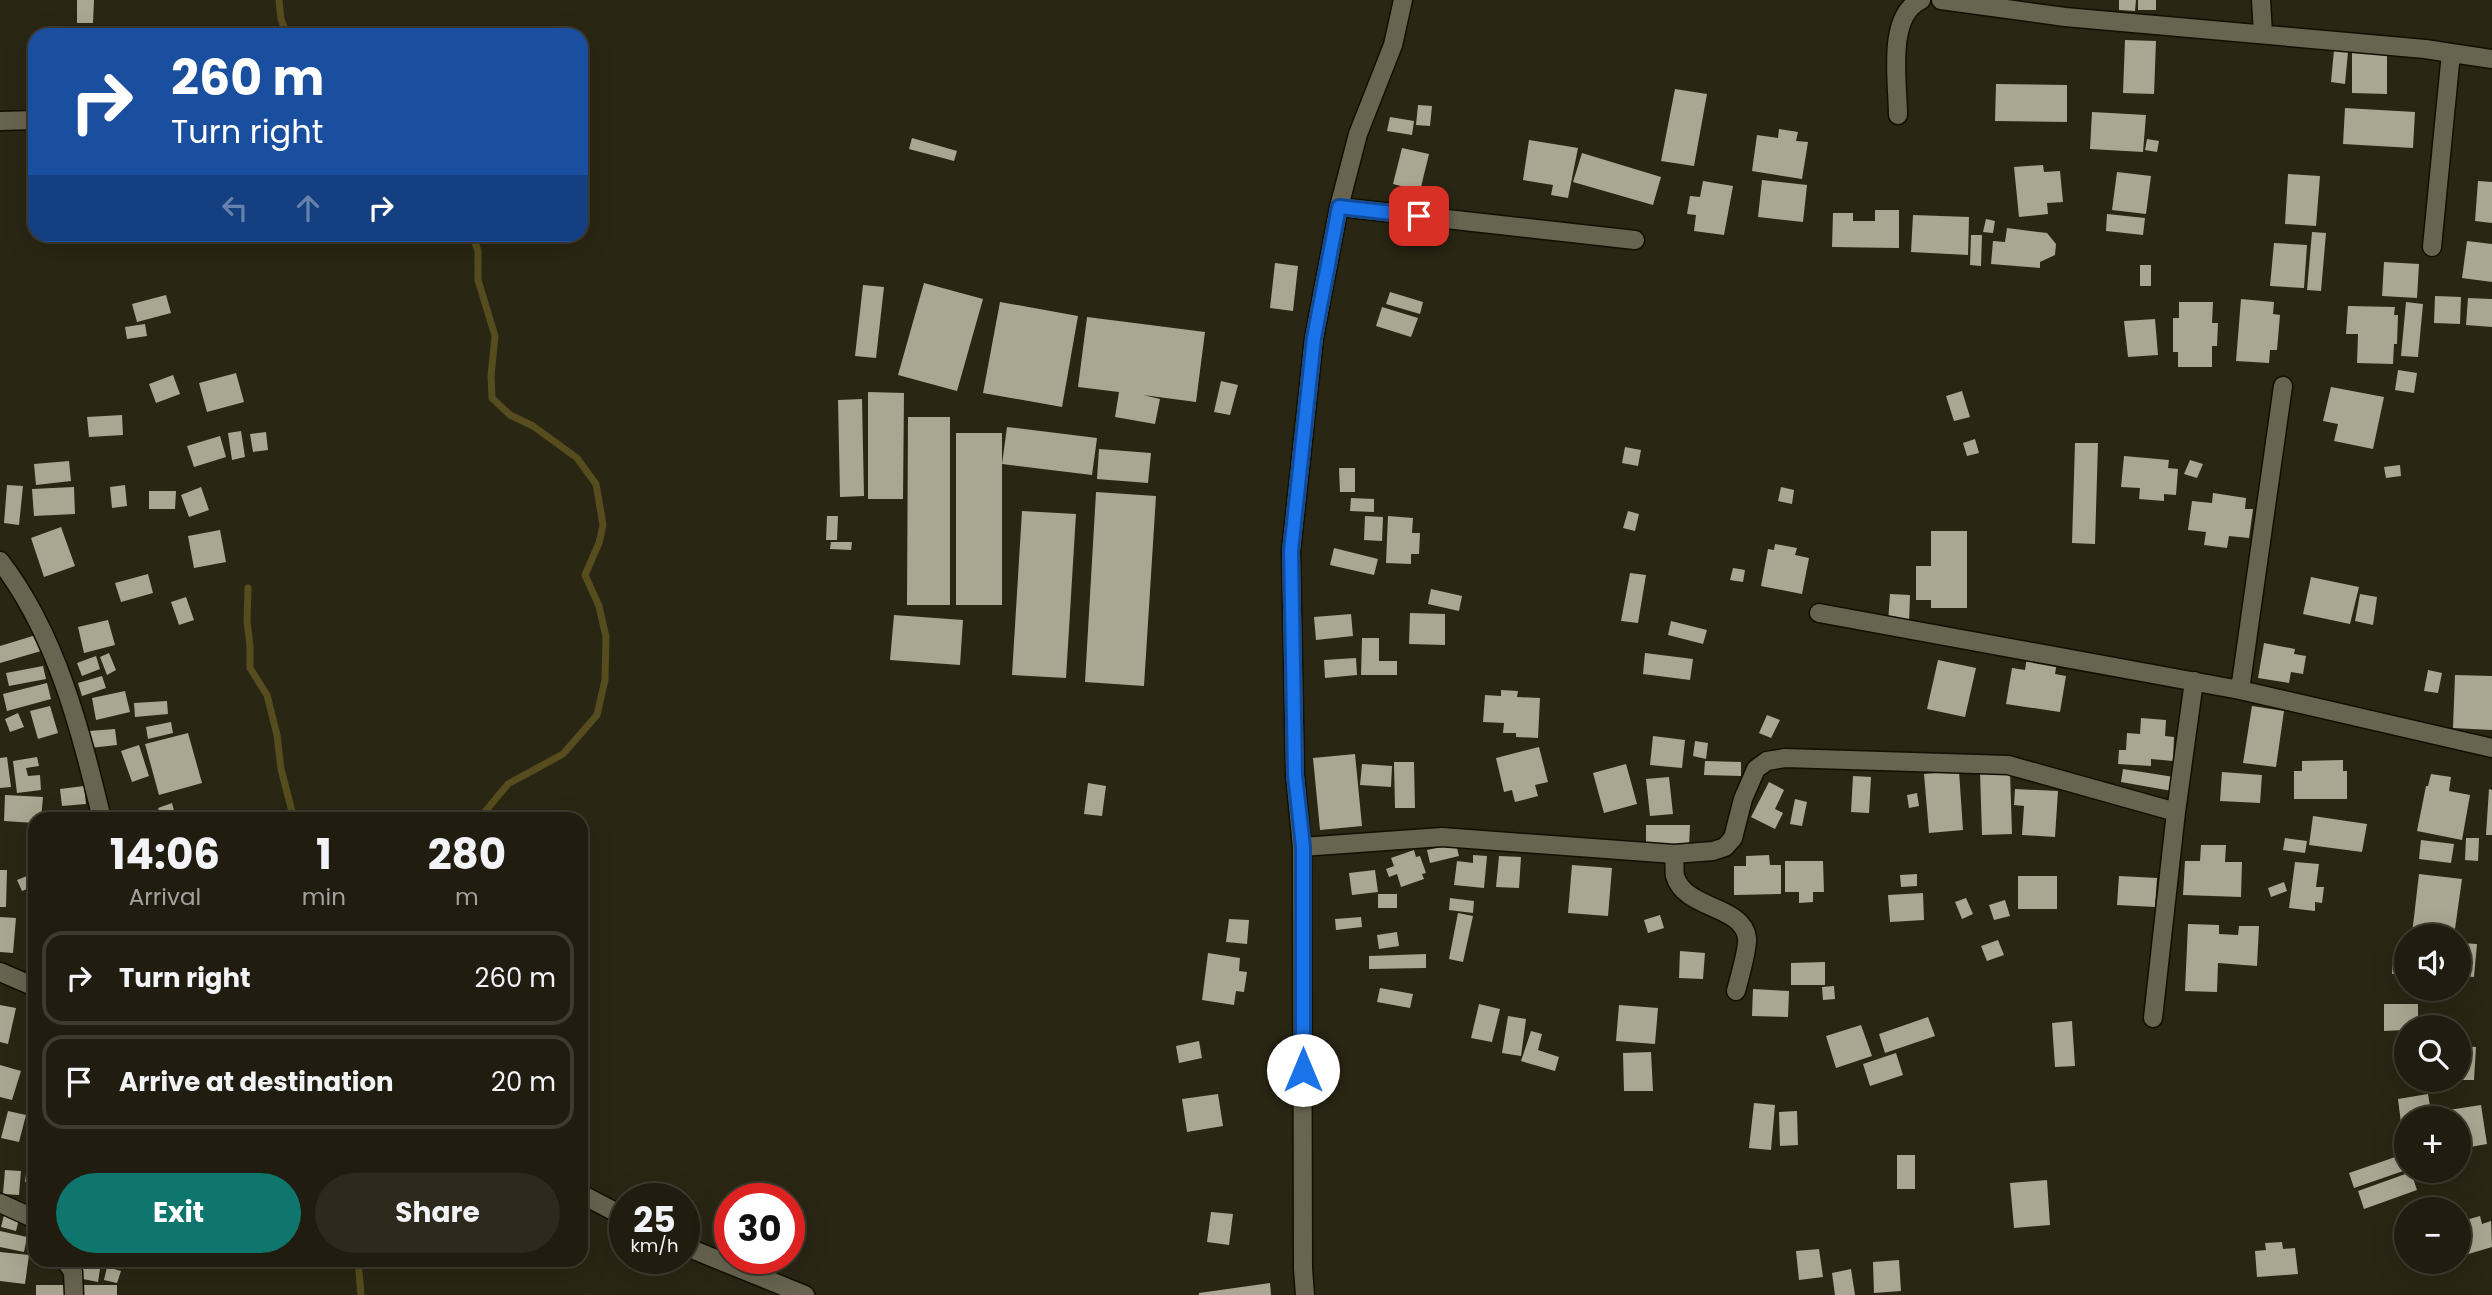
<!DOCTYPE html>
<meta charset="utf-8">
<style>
:root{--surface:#201c0f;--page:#2d291d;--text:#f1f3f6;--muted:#a2a19e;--line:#3d3a2f;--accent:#0f766e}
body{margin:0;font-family:Poppins,sans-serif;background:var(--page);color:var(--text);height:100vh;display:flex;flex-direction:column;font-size:26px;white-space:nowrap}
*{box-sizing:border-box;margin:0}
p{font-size:23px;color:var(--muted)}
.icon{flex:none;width:38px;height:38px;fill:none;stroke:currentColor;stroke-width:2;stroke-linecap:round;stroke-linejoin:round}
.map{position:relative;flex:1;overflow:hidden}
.drawer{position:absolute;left:28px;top:812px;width:560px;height:455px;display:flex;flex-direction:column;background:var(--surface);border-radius:21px;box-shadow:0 7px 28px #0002,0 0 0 2px var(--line)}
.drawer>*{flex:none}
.hud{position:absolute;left:28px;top:28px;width:560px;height:214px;border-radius:21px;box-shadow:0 7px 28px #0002,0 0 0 2px var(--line);background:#1a4fa0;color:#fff;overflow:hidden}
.buttons{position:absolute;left:2394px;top:924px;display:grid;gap:14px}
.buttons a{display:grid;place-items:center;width:77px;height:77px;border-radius:50%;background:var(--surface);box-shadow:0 7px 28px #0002,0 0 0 2px var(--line);font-size:35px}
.speed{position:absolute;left:609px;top:1183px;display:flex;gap:14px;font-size:35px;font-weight:700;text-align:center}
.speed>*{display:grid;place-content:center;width:91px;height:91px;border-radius:50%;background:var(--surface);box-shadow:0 7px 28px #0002,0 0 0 2px var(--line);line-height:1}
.speed small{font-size:18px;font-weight:400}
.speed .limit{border:10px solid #d22;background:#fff;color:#111}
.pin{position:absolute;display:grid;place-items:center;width:60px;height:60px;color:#fff;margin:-30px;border-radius:14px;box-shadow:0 4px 10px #0006}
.me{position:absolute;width:77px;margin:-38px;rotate:0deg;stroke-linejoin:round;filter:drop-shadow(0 0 5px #0008)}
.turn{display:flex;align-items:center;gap:24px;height:147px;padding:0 28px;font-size:32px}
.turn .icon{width:91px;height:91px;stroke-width:2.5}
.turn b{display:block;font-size:49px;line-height:60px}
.lanes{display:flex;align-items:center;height:66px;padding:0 28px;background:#0003;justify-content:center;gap:35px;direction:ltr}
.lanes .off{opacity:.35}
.eta{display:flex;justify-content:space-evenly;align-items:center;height:119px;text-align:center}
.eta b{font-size:42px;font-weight:700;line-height:49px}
.primary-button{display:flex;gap:14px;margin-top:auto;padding:14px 28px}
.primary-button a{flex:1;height:80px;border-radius:42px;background:var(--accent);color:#fff;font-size:28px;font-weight:700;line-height:80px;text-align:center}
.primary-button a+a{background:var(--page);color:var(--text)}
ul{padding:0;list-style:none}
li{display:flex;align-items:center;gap:21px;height:94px;margin:0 14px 10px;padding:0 14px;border:4px solid var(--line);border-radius:21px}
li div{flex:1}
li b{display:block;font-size:26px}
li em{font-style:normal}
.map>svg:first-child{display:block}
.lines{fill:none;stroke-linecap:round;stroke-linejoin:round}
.stream{stroke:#564c1d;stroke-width:7}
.building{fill:#aba691}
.minor-casing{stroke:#130f01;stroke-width:21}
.minor{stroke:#686450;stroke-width:18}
.route-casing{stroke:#114b97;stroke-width:18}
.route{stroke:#1a73e8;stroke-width:12}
</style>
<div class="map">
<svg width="2492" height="1295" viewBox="0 0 2492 1295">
<rect width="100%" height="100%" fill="#2a2614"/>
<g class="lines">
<path class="stream" d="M279,0l2,19 6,16
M472,234l6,17v29l17,56 -4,40 1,22 18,17 23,11 44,32 19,26 7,41 -4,18 -14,32 14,31 7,31 -1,43 -8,35 -34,39 -55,30 -29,35
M248,588l-1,33 3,25v22l17,27 10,40 4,34 13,50
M358,1260l3,35"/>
</g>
<path class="building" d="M77,0h17l-1,23h-16z
M2119,0h17l-1,11 -16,-1z
M2138,0h18v10h-18z
M2125,40l31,1 -2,53 -31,-1z
M2334,50l14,2 -3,32 -14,-2z
M2352,53h35v41l-35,-1z
M1996,84l71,1v37l-72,-1z
M1675,89l32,5 -13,72 -33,-5z
M1418,105l14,1 -2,20 -14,-1z
M2345,108l70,4 -2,36 -70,-4z
M2092,112l54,3 -3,37 -53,-3z
M1390,117l24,4 -2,14 -25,-4z
M1779,129l19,3 -2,9 12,1 -6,37 -50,-8 5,-36 21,3z
M912,138l45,13 -3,10 -45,-12z
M2147,139l12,2 -2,11 -12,-2z
M1529,140l49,8 -10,50 -17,-3 2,-10 -30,-5z
M1402,148l27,6 -9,37 -27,-7z
M1582,153l79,24 -8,28 -80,-23z
M2043,165l1,7 16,-1 3,31 -16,1 1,11 -29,3 -5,-50z
M2117,172l34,4 -5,38 -34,-4z
M2288,174l32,2 -4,50 -31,-2z
M1762,180l45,5 -4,37 -45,-5z
M1703,181l30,5 -9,49 -30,-4 2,-16 -9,-1 3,-18 10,1z
M2478,181l14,1v41l-17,-2z
M1875,210h24v38l-67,-1 1,-34h20v8h22z
M2107,214l38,4 -2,17 -37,-4z
M1913,215l56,2 -1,38 -57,-3z
M1986,219l9,2 -2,12 -10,-1z
M2007,228l40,5 9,11 -1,11 -15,7v6l-49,-4 2,-23 12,1z
M2312,232l14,1 -5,58 -14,-1z
M1971,235h11l-1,31 -11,-1z
M2467,241l25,3v38l-30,-4z
M2274,243l33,2 -3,43 -34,-2z
M2384,262l35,2 -2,34 -35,-2z
M1275,263l23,3 -5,45 -23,-3z
M2140,265h11v21h-11z
M924,283l59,16 -26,92 -59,-16z
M863,285l21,2 -8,71 -21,-2z
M1390,292l33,10 -3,12 -34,-10z
M166,295l5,18 -34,9 -5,-18z
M2435,296l26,1 -1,27 -26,-1z
M2468,298l24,1v28l-26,-2z
M2241,299l33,3 -1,12 7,1 -3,35h-7l-1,13 -33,-2z
M1000,302l78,14 -16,91 -79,-14z
M2179,302h34l-1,21h6l-1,23h-5v21h-34v-15h-5v-34h6z
M2406,302l17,2 -5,53 -17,-1z
M2348,306l47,1 -1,8h4l-1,29h-3l-1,20 -36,-1 1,-29h-12z
M1382,307l36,11 -7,19 -35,-11z
M1087,317l118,15 -9,70 -53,-7 17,4 -5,25 -40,-7 4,-25 -41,-5z
M2155,319l3,36 -30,2 -4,-36z
M145,324l2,12 -20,3 -2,-12z
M2398,370l19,3 -3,20 -19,-3z
M236,373l8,29 -37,10 -8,-29z
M173,375l7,19 -24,9 -7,-19z
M1221,381l17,4 -8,30 -16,-3z
M2331,387l53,10 -11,52 -39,-8 4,-17 -15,-3z
M1962,391l8,26 -16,4 -8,-25z
M868,392l36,1 -1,106h-35z
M862,399l2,97 -24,1 -2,-97z
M122,415l1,20 -34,2 -2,-20z
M908,417h42v188h-43z
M1007,427l90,11 -5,37 -90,-11z
M241,431l4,26 -13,3 -4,-27z
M266,432l2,18 -15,2 -3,-18z
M956,433h46v172h-46z
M220,436l6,21 -32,10 -7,-21z
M1975,439l4,14 -12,3 -4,-13z
M2075,443h23l-3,101 -23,-1z
M1625,447l16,3 -3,16 -16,-3z
M1099,449l52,4 -3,30 -51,-4z
M2124,456l45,4 -1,8 10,1 -2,26 -12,-1v7l-25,-2 1,-11 -19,-1z
M2190,460l13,4 -6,14 -13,-4z
M69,461l2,20 -35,4 -2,-21z
M2400,465l1,11 -15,2 -2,-11z
M1339,468h16v24h-15z
M7,485l16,1 -4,39 -15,-2z
M125,485l2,21 -15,2 -2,-21z
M74,487l1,27 -41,2 -2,-27z
M201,487l8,23 -20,7 -8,-22z
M1781,487l13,3 -2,14 -14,-3z
M149,491h27l-1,18h-26z
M1096,492l60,4 -12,190 -59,-4z
M2213,493l33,5 -1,11h8l-4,29 -20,-2 -2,12 -23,-3 2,-13 -18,-2 4,-29 20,2z
M1351,498l23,1v13l-24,-1z
M1022,511l54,3 -10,164 -54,-3z
M1628,511l11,3 -4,17 -12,-3z
M827,516h11l-1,24h-11z
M1365,516l18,1 -1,24 -18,-1z
M1388,516l25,2 -1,15h8l-1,21h-8v10l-25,-1z
M61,527l14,39 -31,11 -13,-39z
M220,530l6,32 -32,6 -6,-32z
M1931,531h36v77h-36v-8h-15v-34h15z
M831,542h21l-1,8 -21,-1z
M1775,544l22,4 -2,7 14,3 -7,36 -41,-8 7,-37 6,1z
M1334,548l44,11 -4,16 -44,-10z
M1733,568l12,2 -2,12 -13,-2z
M1630,573l16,2 -8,48 -17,-2z
M148,574l5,19 -32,9 -6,-19z
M2311,577l48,10 -9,37 -47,-10z
M1431,589l31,7 -3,15 -31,-7z
M1890,594l20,1 -1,28 -21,-1z
M2360,594l17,3 -4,28 -18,-4z
M186,597l8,23 -15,5 -8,-23z
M1410,613l35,1v31l-36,-1z
M1351,614l2,22 -37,4 -2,-23z
M894,615l69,5 -3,45 -70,-5z
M108,620l7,25 -31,8 -6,-26z
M1671,621l36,9 -4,14 -35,-9z
M36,635l5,16 -41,12v-17z
M1362,638h17v23h18v14h-36z
M2264,643l31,6 -1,5 12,2 -3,18 -12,-2 -2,11 -31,-5z
M109,653l7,17 -9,5 -7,-18z
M1645,653l48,6 -3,21 -47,-6z
M96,656l4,13 -18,7 -5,-13z
M2027,657l30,5 -2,12 11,2 -6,36 -54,-8 6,-36 13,2z
M1356,658l1,17 -32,3 -1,-18z
M1938,660l38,8 -11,49 -38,-8z
M43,666l3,13 -37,7 -3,-13z
M2428,670l14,3 -4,20 -14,-2z
M2455,675l37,1v54l-39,-2z
M102,676l4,12 -24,8 -4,-13z
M47,683l4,16 -44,12 -4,-17z
M1501,690l17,1 -1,6 23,1 -2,40 -22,-1v-4h-13l1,-10 -21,-1 2,-27 16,1z
M125,691l5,21 -34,8 -4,-22z
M167,701l1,13 -33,3 -1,-14z
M50,706l8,27 -20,6 -8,-28z
M2252,706l32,5 -8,56 -33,-4z
M18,713l6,14 -14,5 -5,-13z
M1767,715l13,5 -9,18 -12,-5z
M2141,718l25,2 -1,16 9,1 -1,24 -22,-2v7l-33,-2 1,-14h7l1,-17 13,1z
M171,722l2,11 -25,6 -2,-12z
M115,729l2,16 -27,3 -1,-17z
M188,733l14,50 -43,12 -14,-51z
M1653,736l32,4 -3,28 -32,-3z
M1695,741l13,2 -2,16 -13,-3z
M139,745l10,31 -17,6 -11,-31z
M1539,747l9,35 -13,3 3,11 -23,6 -3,-12 -8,2 -8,-34z
M1355,754l7,72 -42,4 -7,-72z
M7,757l4,30 -11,1v-30z
M37,757l2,9 -13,2 2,8 12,-1 1,15 -24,3 -4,-32z
M2343,760v11h4v28h-53v-28h8v-10z
M1705,761l36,1v14l-37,-1z
M1394,762h20l1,46h-20z
M1362,764l30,2 -1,21 -31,-2z
M1626,764l11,40 -33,9 -11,-40z
M2123,769l51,8 -2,14 -51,-9z
M1959,771l4,59 -34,3 -5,-59z
M2010,771l2,63 -30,1 -2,-63z
M2222,772l40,3 -2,28 -40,-2z
M2431,774l20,3 -2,14 21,4 -8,45 -45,-9 9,-45h2z
M1853,776l18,1 -2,36 -18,-1z
M1669,777l4,37 -23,2 -4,-37z
M1769,782l15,8 -9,19 8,4 -8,16 -24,-12z
M1088,783l18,3 -4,30 -18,-2z
M84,786l2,18 -24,2 -2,-17z
M2015,789l43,2 -3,46 -33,-2 2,-29 -10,-1z
M2489,789l3,1v45h-6z
M1917,793l2,13 -10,2 -2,-13z
M5,795l38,2 -2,22h-6v4l-31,-2z
M1795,799l12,3 -5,24 -12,-2z
M172,803l4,15 -14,1 -4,-11z
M2313,816l54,8 -5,28 -53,-7z
M1646,825h44l-1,22 -43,-1z
M2285,838l22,3 -2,12 -22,-3z
M2466,838h13l-1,23 -13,-1z
M2421,840l33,4 -3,19 -32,-4z
M1456,844l3,12 -29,7 -3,-13z
M2201,845h25l-1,17h17l-1,35 -58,-2 2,-34h15z
M1414,850l2,7 4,-1 6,17 -4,1 2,5 -23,8 -4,-13 -8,3 -3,-8 8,-3 -3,-8z
M1473,855l14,1 -3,32 -30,-3 3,-24 16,2z
M1769,855l1,10h11v29l-47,1v-29h12v-10z
M1499,856l22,1 -2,31 -23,-1z
M1785,861h38l1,31h-11v10l-14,1v-11h-14z
M2295,862l24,2 -3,23h8l-2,16 -7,-1v9l-26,-3z
M1572,865l40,3 -4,48 -40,-3z
M0,870h7l-1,37h-6z
M1375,870l3,22 -26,3 -3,-22z
M1917,874v12l-16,1 -1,-12z
M2419,874l43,5 -8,57 -42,-2z
M27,876l5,11 -10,4 -5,-11z
M2018,876h39v33h-39z
M2119,876l38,2 -2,29 -38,-2z
M2284,882l3,9 -16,6 -3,-9z
M1923,893l1,27 -34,2 -2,-27z
M1378,894h19v14h-19z
M1450,898l24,3 -1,12 -24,-3z
M1966,898l7,16 -11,5 -7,-17z
M2005,900l5,16 -16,4 -5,-15z
M1458,913l15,3 -10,46 -14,-3z
M1660,915l4,13 -16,5 -4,-13z
M0,917l16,1 -3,35 -13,-1z
M1361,917l1,10 -26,3 -1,-11z
M1229,919l20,1 -2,24 -21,-2z
M2188,924l31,1v9l19,1 1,-9h20l-2,40 -39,-3 -1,29 -32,-1z
M35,929v34l-5,1 -3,-34z
M1397,932l2,14 -20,3 -2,-14z
M1998,940l6,15 -17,6 -6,-15z
M2461,943l16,1 -3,33 -15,-1z
M1680,951l25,2 -2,26 -24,-1z
M1208,953l32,5 -1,13 8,1 -3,20 -8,-1 -2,14 -32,-5z
M1426,954v14l-57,1v-13z
M2393,956h13v18h-14z
M1825,962v23h-34v-22z
M1834,986l1,13 -12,1 -1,-13z
M1380,988l33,6 -3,14 -33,-6z
M1753,989l36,2 -1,26 -36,-1z
M1479,1004l21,5 -8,33 -21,-4z
M2384,1004h34v23h-12v3l-22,1z
M0,1005l16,3 -8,36 -8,-2z
M1619,1005l39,3 -3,36 -39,-3z
M1508,1016l18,3 -5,37 -19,-3z
M1928,1017l7,19 -50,17 -6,-19z
M2072,1021l3,45 -20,1 -3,-44z
M1861,1025l11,31 -36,12 -10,-32z
M1531,1031l11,3 -4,16 21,7 -4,14 -34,-10z
M1199,1041l3,17 -23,5 -3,-17z
M2459,1046l17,1 -2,33h-15z
M1651,1052l2,39h-29l-1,-38z
M1896,1053l7,22 -33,11 -7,-22z
M0,1065l21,6 -9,29 -12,-3z
M1218,1094l5,32 -36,6 -5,-33z
M2428,1094l4,24h-26v4l-5,1 -3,-24z
M1754,1103l21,2 -4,45 -22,-2z
M2481,1105l6,39 -28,5v-31h-16l-1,-7z
M8,1111l18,4 -7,27 -18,-4z
M1797,1111l1,34 -18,1 -1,-34z
M34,1117h1v28l-9,-3z
M2404,1154l2,16 -52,18 -5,-15z
M1897,1155h18v34h-18z
M28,1159l7,1v24l-10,-2z
M5,1170l16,1 -2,24 -16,-1z
M2411,1172l6,18 -53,19 -6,-18z
M2047,1180l3,45 -36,3 -4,-45z
M1211,1212l22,2 -4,31 -22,-3z
M4,1215l15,4 -3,12 -15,-4z
M2480,1216l2,8 9,-3 1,26 -27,8 -6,-33z
M0,1231l27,6 -3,15 -24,-5z
M2282,1242l1,7 12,-1 3,26 -41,3 -2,-26 11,-1 -1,-7z
M1819,1249l4,28 -24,3 -3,-29z
M0,1252l29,3 -4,29 -25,-3z
M1899,1260l2,31 -27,2 -1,-31z
M80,1266l20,3 -2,13 -20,-4z
M107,1267l14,4 -4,12 -13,-3z
M1851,1269l4,26h-20l-3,-22z
M1270,1283l1,12h-72v-2z
M36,1285h33l-1,10h-32z
M81,1285h36v10h-36z"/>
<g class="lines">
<g class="minor-casing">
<path id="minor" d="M1941,0l124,17 360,32 67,10
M2261,0l2,34
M1898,115c0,-32 -12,-99 23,-115
M0,121l35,-1
M1339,207l296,33
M2432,247l19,-194
M0,561c57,74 80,168 102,258
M1819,613l421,77 252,58
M2240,690l43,-304
M1302,847l140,-10 232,17 39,-3 12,-4 8,-9 10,-39 13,-30 11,-8 18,-3 223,7 168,47
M1674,854c1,7 0,16 1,22 10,34 68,29 72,62 1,10 -8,42 -11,53
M0,972l35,15
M2153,1018l23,-206 18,-131
M581,1194l44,23
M0,1203l35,16
M684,1246l121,49
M65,1260l8,12 1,23
M1305,1295l-2,-26 -1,-422 -7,-72 -4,-224 23,-213 25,-131 19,-73 35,-89 10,-45"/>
</g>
<use href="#minor" class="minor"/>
</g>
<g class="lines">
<g class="route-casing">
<path id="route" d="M1303,1070v-223l-8,-72 -4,-224 23,-213 25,-131 80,9"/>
</g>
<use href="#route" class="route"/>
</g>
</svg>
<div class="buttons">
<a><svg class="icon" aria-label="sound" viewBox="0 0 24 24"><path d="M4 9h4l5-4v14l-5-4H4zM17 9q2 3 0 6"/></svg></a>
<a><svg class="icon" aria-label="search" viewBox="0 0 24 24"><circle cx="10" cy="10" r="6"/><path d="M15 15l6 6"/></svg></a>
<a>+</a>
<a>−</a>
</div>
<div class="speed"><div>25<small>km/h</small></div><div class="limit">30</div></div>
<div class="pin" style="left:1419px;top:216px;background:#d93025"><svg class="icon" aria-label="arrive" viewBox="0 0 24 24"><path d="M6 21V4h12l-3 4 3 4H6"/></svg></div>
<svg class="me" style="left:1303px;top:1070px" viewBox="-20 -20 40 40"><circle r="19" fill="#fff"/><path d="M0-13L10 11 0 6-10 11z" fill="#1a73e8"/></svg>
<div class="hud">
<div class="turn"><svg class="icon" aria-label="right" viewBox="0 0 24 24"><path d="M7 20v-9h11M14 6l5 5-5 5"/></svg><div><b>260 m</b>Turn right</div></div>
<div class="lanes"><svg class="icon off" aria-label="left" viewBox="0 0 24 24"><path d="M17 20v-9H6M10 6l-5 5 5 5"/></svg><svg class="icon off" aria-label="ahead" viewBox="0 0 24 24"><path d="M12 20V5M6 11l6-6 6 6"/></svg><svg class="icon" aria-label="right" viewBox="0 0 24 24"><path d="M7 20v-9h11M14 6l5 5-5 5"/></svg></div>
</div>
<section class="drawer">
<div class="eta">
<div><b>14:06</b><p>Arrival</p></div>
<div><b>1</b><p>min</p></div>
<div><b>280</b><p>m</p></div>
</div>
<ul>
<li><svg class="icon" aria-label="right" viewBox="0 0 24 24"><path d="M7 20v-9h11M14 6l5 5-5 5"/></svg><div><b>Turn right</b></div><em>260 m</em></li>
<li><svg class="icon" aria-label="arrive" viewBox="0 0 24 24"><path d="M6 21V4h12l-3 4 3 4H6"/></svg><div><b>Arrive at destination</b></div><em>20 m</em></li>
</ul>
<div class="primary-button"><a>Exit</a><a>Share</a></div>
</section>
</div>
